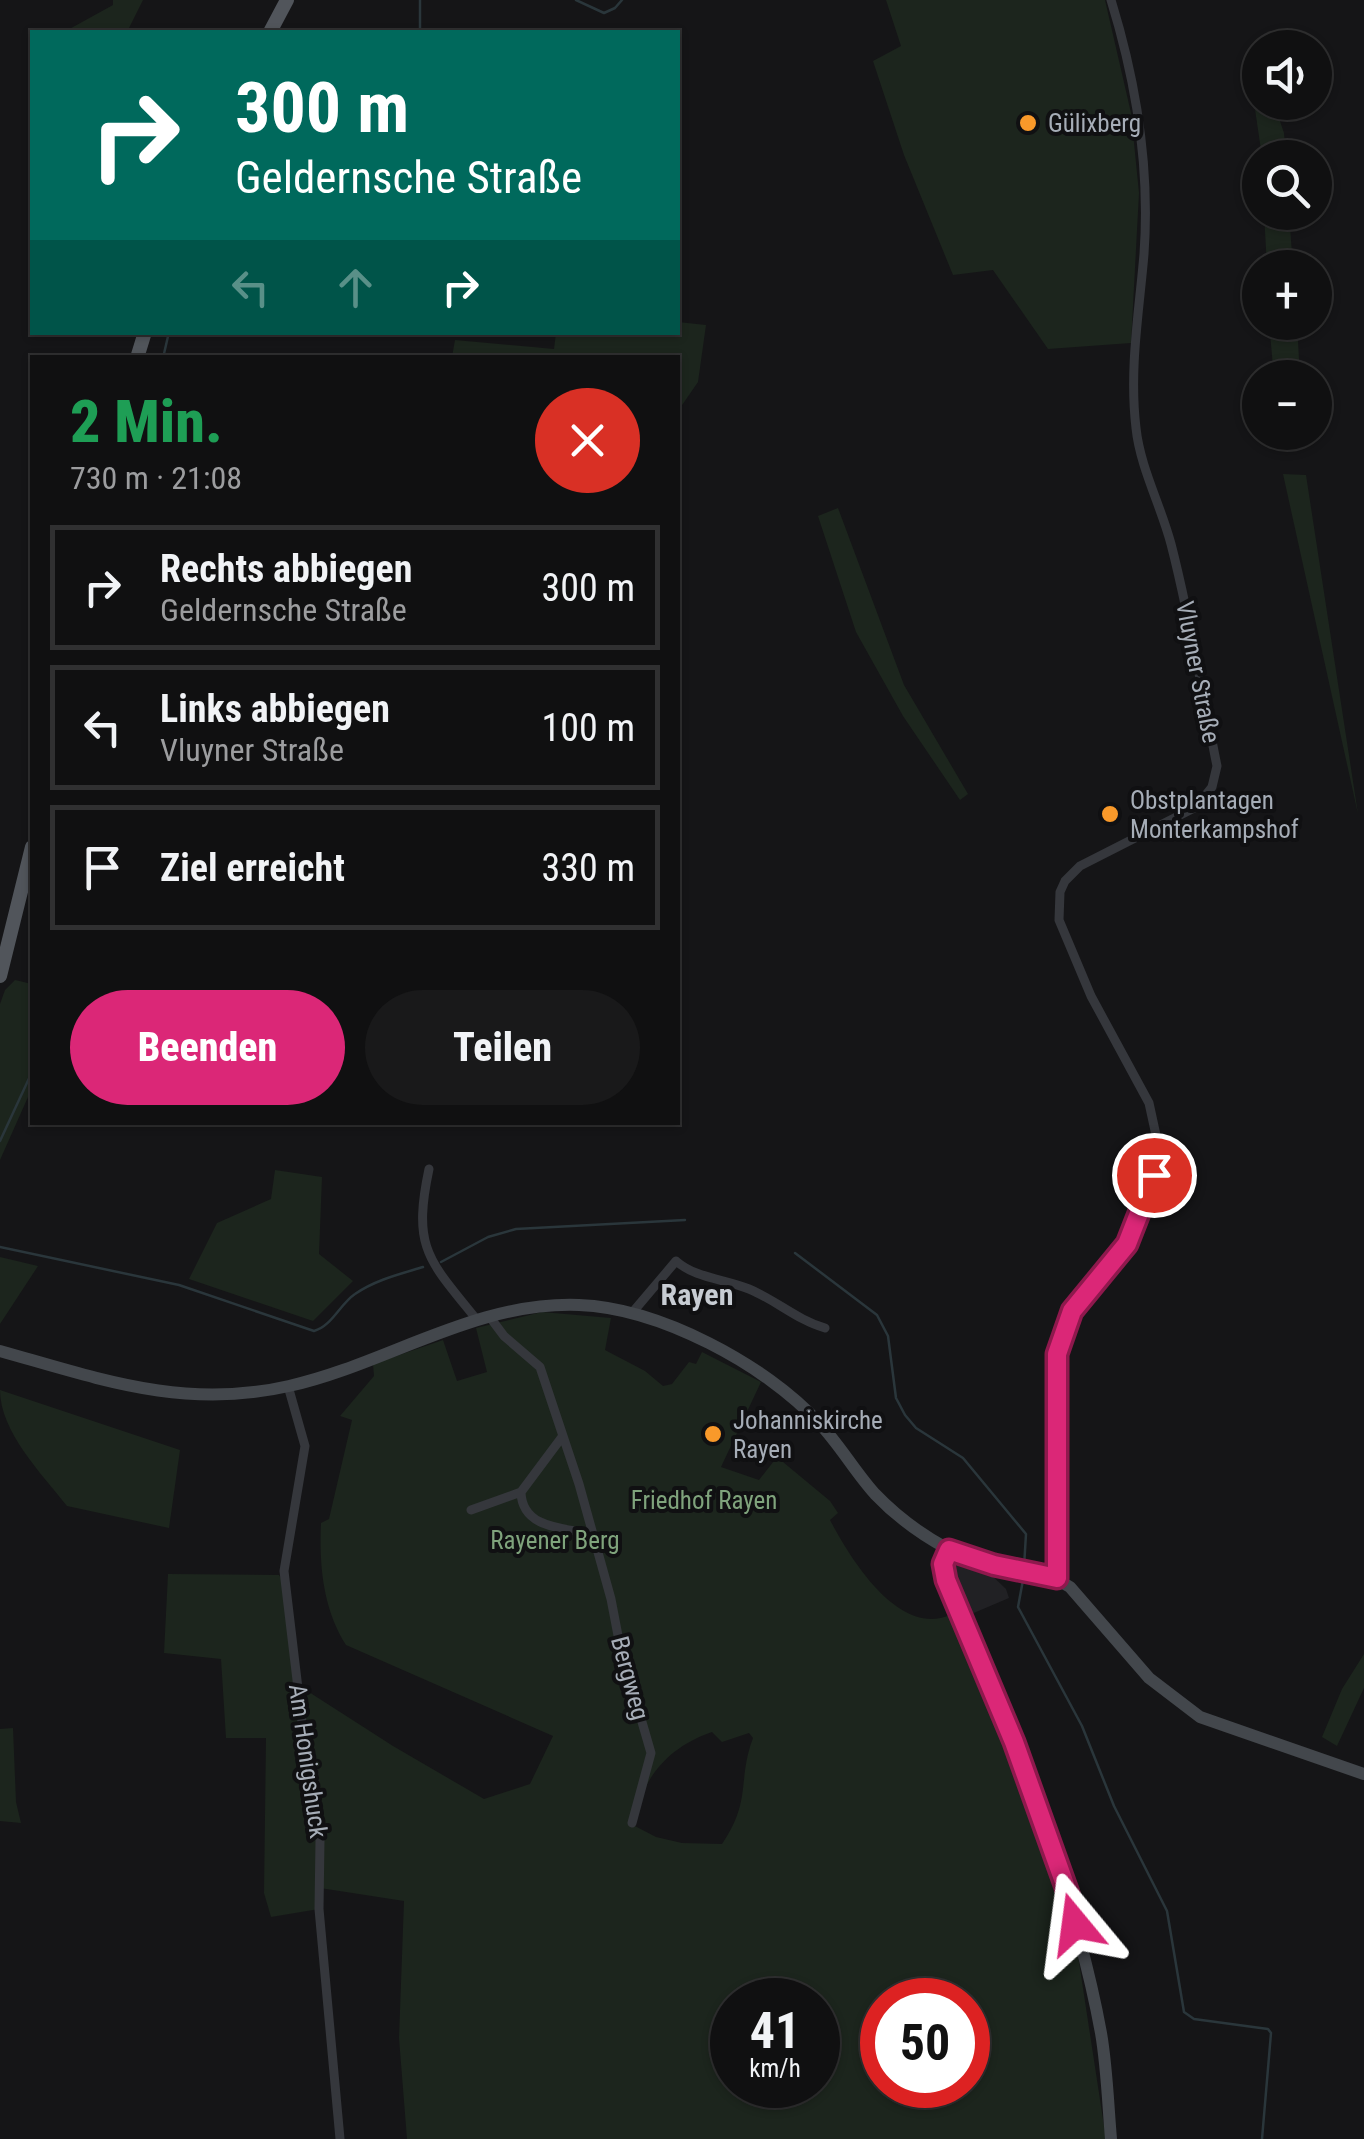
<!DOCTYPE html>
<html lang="de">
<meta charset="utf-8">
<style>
:root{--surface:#101011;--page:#19191a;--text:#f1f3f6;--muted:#9c9d9f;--line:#303031;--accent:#db2777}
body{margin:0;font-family:"Roboto Condensed",sans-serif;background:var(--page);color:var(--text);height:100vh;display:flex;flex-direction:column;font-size:38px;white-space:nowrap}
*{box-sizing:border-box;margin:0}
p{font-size:32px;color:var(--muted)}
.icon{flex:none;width:55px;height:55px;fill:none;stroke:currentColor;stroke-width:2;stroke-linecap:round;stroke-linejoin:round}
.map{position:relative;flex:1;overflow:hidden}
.details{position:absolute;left:30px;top:355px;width:650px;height:770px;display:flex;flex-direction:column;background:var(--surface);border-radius:0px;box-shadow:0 2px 8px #0004,0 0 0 2px var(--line)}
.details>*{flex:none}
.top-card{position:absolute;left:30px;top:30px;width:650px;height:305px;border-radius:0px;box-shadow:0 2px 8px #0004,0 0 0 2px var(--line);background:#00695c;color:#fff;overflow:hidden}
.controls{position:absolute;left:1242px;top:30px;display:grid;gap:20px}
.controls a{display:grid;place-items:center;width:90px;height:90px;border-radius:50%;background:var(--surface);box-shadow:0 2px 8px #0004,0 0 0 2px var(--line);font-size:50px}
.speed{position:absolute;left:710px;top:1978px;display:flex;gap:20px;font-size:50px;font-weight:700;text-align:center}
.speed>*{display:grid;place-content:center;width:130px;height:130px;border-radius:50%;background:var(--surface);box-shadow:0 2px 8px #0004,0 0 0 2px var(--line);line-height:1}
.speed small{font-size:25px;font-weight:400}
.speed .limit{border:15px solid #d22;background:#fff;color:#111}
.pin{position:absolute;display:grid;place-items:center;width:85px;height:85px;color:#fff;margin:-42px;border:5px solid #fff;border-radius:50%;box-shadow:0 2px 10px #0007}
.me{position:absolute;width:110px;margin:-55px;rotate:344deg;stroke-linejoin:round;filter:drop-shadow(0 0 8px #0008)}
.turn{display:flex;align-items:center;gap:35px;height:210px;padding:0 40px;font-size:45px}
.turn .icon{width:130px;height:130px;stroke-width:2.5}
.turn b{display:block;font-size:70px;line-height:85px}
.lanes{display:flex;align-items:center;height:95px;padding:0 40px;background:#0003;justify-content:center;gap:50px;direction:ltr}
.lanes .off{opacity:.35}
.round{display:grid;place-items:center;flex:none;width:105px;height:105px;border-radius:52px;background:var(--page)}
.overview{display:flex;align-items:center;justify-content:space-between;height:170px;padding:0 40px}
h1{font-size:60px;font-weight:800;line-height:75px;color:#1e9e55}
.cta{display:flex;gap:20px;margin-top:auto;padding:20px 40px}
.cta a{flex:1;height:115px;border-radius:60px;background:var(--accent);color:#fff;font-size:40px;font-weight:800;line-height:115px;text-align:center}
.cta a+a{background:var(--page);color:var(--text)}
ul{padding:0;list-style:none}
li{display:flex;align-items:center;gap:30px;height:125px;margin:0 20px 15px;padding:0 20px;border:5px solid var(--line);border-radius:0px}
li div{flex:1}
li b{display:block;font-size:38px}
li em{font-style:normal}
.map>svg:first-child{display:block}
.built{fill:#212124}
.green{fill:#1c251d;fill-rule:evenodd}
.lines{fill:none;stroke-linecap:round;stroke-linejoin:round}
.stream{stroke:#2a363b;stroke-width:2.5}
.street{stroke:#35373c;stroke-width:9}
.secondary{stroke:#43474c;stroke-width:12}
.primary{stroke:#51555b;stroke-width:14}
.route-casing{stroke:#8e194d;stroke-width:25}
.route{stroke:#db2777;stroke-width:18}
.poi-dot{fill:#f9992a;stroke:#101012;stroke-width:4}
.labels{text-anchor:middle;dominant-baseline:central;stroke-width:8;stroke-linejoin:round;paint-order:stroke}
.poi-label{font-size:25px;fill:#a6adb7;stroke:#101012;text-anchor:start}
.street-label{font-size:25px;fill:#a6adb7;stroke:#101012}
.park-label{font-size:25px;fill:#7fa37c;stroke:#101012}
.quarter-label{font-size:30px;font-weight:bold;fill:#c7ccd3;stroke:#101012}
</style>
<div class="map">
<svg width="1364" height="2139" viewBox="0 0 1364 2139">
<rect width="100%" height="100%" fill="#151517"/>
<path class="built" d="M959,1564h10l17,6 20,19 3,9 -40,17 -18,-40 2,-8z"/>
<path class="green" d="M113,0h30l-16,32h-63l49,-27z
M886,0h219l26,113 8,80 -8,150 -83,6 -55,-79 -40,5 -49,-120 -31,-94 28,-15z
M1260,73v29l14,1 10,30 2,24h-24l-12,-82z
M1264,213h25l4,54h-26z
M678,322l28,3 -8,57 -20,29v-53l-226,-1 3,-17 99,9 2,-16 122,-1z
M1269,323h28l3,54h-26z
M1283,474l23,1 52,339z
M838,508l66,177 64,109 -8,6 -57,-84 -47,-84 -38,-116z
M15,980l17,4v104l-32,72v-156l5,-14z
M275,1170l47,7 -3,77 34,27 -40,40 -124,-42 28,-56 54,-24z
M0,1257l38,9 -38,58z
M542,1312l69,6 -6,32 40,21 18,15 9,-2 17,-22 7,2 6,-12 59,30 -40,85 38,13 18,-23 53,44 8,12 -8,7c19,36 68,118 120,95l15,36 14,21 89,218 38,249h-699l-8,-101 5,-137 -84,-13 -1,21 -48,8 -7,-24 2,-155h-40l-5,-79 -57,-6 4,-79 111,1 11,15 8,95 95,61 91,53 46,-15 23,-48 -207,-91c-23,-36 -27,-80 -25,-122l8,-4 23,-99 -12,-4 34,-40 -1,-12 70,-24 14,41 30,-9 -11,-44zM712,1732l10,10 27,-9 4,5c-16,43 -1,62 -31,106l-40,-1 -26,-6 -25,-13c13,-46 35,-76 81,-92zM732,2000h86v85h-86zM882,2000h86v85h-86z
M0,1390l180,60 -11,78 -102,-22c-25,-32 -67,-74 -67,-116z
M1364,1654v34l-27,58 -15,-9 20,-48z
M13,1728l3,74 5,21 -21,-2v-92z"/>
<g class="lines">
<path class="stream" d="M576,0l28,13 11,-5 7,-8
M420,32v-32
M163,358l6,-26
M0,1141l32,-69
M0,1247l179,38 135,46c18,-5 26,-27 41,-37 20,-14 45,-20 68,-27
M795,1253l82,62 11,21 8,62 9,17 11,13 47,30 63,76 -2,33
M441,1262l47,-25 28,-8 169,-9
M1023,1580l-5,27 64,119 32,80 53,105 17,101 10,7 74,10 3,4 -9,106"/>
<path class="street" d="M429,1169c-17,80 0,91 48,151
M632,1313l44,-52c19,17 49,18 73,28 27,11 48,31 76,39
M489,1316l15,20 36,31 39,117 32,115 9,47 31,107 -19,70
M288,1386l17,60 -21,125 18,151 12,51 6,67 -1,69 21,230
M562,1437l-41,55c1,37 43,36 71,42
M471,1510l50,-18
M1057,1578v-224l15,-43 55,-67 19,-45 13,-50 -10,-46 -58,-107 -32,-76 1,-28 5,-11 15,-15 116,-59 16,-20 5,-21c-15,-74 -27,-149 -46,-222 -10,-38 -31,-77 -35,-116 -7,-59 3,-115 8,-174 6,-84 -8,-173 -33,-254"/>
<path class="secondary" d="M0,1351c100,28 184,59 289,35 98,-22 186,-85 290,-81 80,3 186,59 240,118 21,22 36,49 56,71 20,21 47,41 73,55 37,21 86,15 122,38l79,91 51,39 164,57
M949,1550l-6,14 3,16c60,148 126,294 155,453 6,35 7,71 10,106"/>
<path class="primary" d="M270,32l17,-32
M137,358l8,-26
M0,976l32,-129"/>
</g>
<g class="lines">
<g class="route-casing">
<path id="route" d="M1075,1924l-7,-31 -54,-151 -68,-162 -3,-16 6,-14 45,15 63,13v-224l15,-43 55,-67 27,-69"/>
</g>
<use href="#route" class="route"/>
</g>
<g class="poi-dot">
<circle cx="1028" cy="123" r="10"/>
<circle cx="1110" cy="814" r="10"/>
<circle cx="713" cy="1434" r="10"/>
</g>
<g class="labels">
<g class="poi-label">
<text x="1048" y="123">Gülixberg</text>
<text x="1130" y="800">Obstplantagen<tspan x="1130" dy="29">Monterkampshof</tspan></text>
<text x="733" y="1420">Johanniskirche<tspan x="733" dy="29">Rayen</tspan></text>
</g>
<g class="street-label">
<text transform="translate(1198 672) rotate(79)">Vluyner Straße</text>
<text transform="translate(630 1678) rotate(75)">Bergweg</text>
<text transform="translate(308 1761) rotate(82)">Am Honigshuck</text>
</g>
<g class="park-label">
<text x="704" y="1500">Friedhof Rayen</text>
<text x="555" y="1540">Rayener Berg</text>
</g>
<g class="quarter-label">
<text x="697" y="1294">Rayen</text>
</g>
</g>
</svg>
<div class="controls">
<a><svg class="icon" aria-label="sound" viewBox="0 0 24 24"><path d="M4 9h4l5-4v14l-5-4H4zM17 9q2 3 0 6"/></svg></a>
<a><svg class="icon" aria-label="search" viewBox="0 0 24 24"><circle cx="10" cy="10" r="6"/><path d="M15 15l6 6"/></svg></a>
<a>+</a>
<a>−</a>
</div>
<div class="speed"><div>41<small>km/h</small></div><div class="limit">50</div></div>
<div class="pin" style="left:1154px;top:1175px;background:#d93025"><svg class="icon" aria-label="arrive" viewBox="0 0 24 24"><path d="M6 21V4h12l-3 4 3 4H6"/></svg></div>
<svg class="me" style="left:1075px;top:1924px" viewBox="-20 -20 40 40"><path d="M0-17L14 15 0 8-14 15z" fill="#db2777" stroke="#fff" stroke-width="4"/></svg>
<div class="top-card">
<div class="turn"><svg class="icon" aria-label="right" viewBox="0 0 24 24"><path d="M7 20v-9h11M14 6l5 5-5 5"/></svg><div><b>300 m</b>Geldernsche Straße</div></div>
<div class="lanes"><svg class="icon off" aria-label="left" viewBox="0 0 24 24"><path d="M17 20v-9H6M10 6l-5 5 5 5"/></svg><svg class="icon off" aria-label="ahead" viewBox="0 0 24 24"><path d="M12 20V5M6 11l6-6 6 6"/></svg><svg class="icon" aria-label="right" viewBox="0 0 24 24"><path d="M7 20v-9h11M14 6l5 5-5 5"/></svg></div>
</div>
<section class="details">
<div class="overview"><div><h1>2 Min.</h1><p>730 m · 21:08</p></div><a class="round" style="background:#d93025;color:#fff"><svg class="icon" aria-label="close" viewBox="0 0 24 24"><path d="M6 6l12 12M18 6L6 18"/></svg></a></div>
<ul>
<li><svg class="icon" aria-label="right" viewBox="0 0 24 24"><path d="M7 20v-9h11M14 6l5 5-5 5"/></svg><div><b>Rechts abbiegen</b><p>Geldernsche Straße</p></div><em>300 m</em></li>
<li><svg class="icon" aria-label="left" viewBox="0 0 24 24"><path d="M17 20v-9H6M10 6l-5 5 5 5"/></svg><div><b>Links abbiegen</b><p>Vluyner Straße</p></div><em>100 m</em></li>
<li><svg class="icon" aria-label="arrive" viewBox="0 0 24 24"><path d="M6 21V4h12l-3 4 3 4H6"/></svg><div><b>Ziel erreicht</b></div><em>330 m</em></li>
</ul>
<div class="cta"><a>Beenden</a><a>Teilen</a></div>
</section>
</div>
